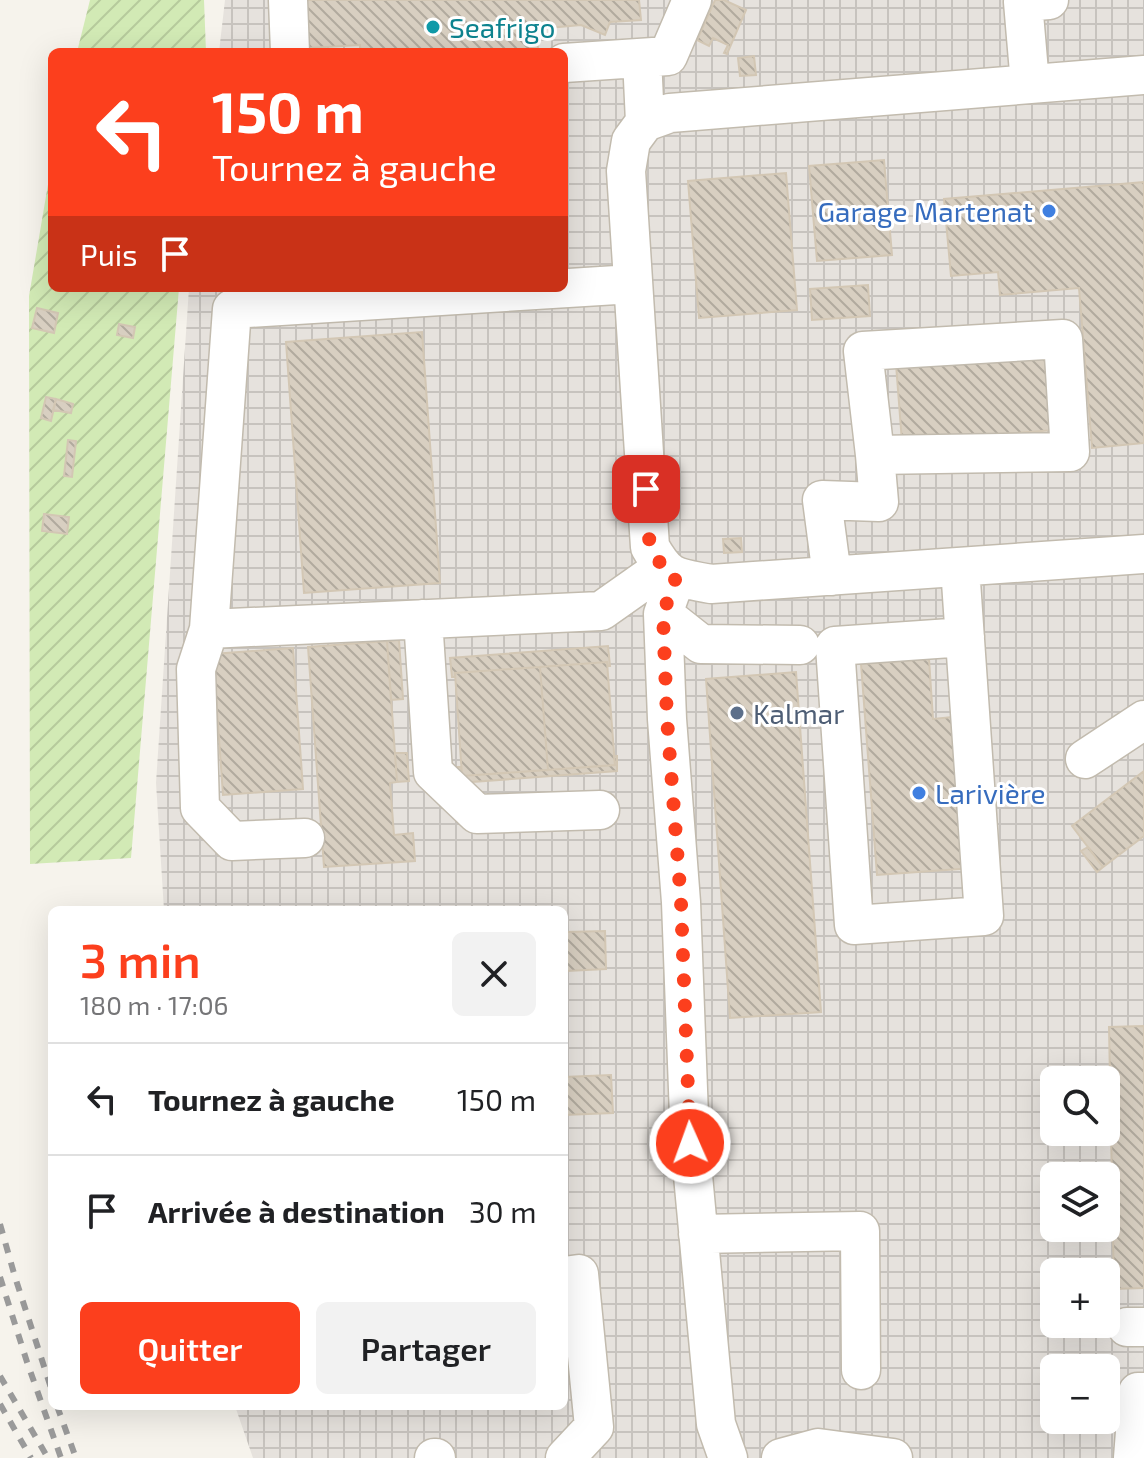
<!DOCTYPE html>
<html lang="fr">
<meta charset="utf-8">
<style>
:root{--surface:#fff;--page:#f2f2f2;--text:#202124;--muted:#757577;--line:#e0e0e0;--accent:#fc3f1d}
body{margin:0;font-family:"Exo 2",sans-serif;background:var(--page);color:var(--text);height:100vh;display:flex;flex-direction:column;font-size:30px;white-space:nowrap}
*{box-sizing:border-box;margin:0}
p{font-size:26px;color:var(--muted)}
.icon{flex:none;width:44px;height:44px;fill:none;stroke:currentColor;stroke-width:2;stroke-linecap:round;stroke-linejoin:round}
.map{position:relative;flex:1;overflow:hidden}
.panel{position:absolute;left:48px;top:906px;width:520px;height:504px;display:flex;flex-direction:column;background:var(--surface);border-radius:12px;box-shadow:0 8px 32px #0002}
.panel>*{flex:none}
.top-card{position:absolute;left:48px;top:48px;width:520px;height:244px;border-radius:12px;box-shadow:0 8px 32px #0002;background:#fc3f1d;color:#fff;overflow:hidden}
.fabs{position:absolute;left:1040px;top:1066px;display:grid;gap:16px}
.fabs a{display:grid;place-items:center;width:80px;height:80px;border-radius:12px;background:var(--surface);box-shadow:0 8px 32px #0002;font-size:40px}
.pin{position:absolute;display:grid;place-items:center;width:68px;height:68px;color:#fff;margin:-34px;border-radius:16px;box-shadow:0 4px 12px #0006}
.me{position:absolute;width:88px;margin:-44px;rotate:358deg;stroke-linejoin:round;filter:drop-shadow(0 0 6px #0008)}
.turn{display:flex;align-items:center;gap:28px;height:168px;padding:0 32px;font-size:36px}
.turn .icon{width:104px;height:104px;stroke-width:2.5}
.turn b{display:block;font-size:56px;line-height:68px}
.then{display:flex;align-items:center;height:76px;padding:0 32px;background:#0003;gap:16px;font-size:30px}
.round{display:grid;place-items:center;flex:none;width:84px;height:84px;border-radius:12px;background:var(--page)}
.overview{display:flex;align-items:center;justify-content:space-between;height:136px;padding:0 32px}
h1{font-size:48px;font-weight:600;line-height:60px;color:var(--accent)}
.action{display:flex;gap:16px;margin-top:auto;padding:16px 32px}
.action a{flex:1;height:92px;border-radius:12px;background:var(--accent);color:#fff;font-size:32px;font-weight:600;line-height:92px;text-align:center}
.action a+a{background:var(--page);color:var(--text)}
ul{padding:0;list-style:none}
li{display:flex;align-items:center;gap:24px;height:112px;padding:0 32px;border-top:2px solid var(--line)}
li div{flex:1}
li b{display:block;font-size:30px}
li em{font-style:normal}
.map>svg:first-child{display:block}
.industrial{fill:url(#industrial-grid);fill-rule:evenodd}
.garden{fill:url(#garden-furrows)}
.building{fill:url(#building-back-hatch);stroke:#d3c7b4;stroke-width:2}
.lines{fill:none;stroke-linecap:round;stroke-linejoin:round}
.minor-casing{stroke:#c2bbae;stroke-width:41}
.path{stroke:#c4b79f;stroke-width:5;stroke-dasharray:4 4;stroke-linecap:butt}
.minor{stroke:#fff;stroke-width:38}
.rail{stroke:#9a9a9a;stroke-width:6;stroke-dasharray:10 10;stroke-linecap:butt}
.route{stroke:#fc3f1d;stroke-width:14;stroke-dasharray:0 25.2}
.culture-dot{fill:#0f9aa8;stroke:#fff;stroke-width:3}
.shop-dot{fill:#3f7fe0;stroke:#fff;stroke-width:3}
.service-dot{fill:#5c6f8a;stroke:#fff;stroke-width:3}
.labels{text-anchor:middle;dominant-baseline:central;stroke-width:6;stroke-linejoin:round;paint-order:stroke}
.culture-label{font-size:28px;fill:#0d838f;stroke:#fff;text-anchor:start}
.shop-label{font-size:28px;fill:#366cbe;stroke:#fff;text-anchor:end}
.service-label{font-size:28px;fill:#4e5e75;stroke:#fff;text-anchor:start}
</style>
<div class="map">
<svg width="1144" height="1458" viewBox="0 0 1144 1458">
<defs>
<pattern id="industrial-grid" width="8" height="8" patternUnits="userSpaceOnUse" patternTransform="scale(2)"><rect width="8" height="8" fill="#e6e2dd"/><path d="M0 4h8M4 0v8" fill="none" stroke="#c7c3be"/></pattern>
<pattern id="garden-furrows" width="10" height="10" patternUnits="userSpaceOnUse" patternTransform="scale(2)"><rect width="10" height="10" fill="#d2eab5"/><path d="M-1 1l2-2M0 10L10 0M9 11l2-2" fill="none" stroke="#b6ca9c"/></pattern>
<pattern id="building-back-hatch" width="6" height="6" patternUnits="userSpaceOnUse" patternTransform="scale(2)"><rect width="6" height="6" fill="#d8cfc1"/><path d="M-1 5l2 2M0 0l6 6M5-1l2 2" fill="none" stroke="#b1aa9e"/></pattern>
</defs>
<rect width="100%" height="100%" fill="#f6f3ec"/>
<path class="industrial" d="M225,0h919v1458h-891l-18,-52h329v-496h-400l-8,-127 33,-495h375v-236h-345zM1054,1080h52v52h-52zM1054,1176h52v52h-52zM1054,1272h52v52h-52zM1054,1368h52v52h-52z"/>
<path class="garden" d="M90,0h114l2,52h-129z
M52,161v127h127l-48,570 -101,6 -1,-568z"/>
<path class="building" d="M305,0h334l2,20 -31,2 -5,13 -24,-10 -44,4 1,21 -29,2h-149v-7l-52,3z
M715,0h9l22,10 -19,44 -3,-1 4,-8 -15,-7 -4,8 -12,-6z
M754,56l2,19 -16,1 -2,-18z
M884,160l8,95 -75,6 -8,-95z
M786,173l11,137 -98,8 -11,-137z
M1144,182v261l-52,5 -13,-160 -79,7 -2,-23 -47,4 -7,-77z
M868,285l2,31 -58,4 -2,-31z
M37,308l21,5 -4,20 -22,-5z
M119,324l16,3 -2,11 -16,-3z
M422,332l18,251 -136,10 -18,-251z
M1048,352l6,78 -152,12 -6,-78z
M46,397l10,2 -5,22 -10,-3z
M56,399l17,5 -2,9 -18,-3z
M68,440l8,1 -4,36 -8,-1z
M44,514l25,3 -2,17 -25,-3z
M741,538l1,14 -18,1 -1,-14z
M399,640l4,59 -12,1 -4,-59z
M387,641l10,141 -7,1 4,52 19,-2 2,28 -91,6 -16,-220z
M608,646l2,20h-2l-1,-4 -152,11v4h-3l-2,-19z
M293,648l10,141 -80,6 -10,-141z
M929,659l4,60 29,-3 11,152 -96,7 -16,-211z
M607,662l8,103 -67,5 -8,-103z
M540,667l8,103 -86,6 -7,-103z
M796,672l25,340 -91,6 -24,-339z
M395,753h12l2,28 -12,1z
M614,756h3v15l-158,12 -1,-16h3l1,9 153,-11z
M1144,771v65l-41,31 -31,-41z
M1088,847l15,20 -6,5 -16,-21z
M605,931l1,38 -39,2 -1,-39z
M1144,1026v262l-30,1 -5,-262z
M611,1075l2,38 -49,2v-38z"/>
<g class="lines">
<g class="minor-casing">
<path id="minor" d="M288,0l2,52
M642,58l3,64
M564,63l104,-7 24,-56
M1144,75l-474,38 -25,9 -14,19 -5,30 24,376c19,33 25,30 61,37l433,-30
M1030,84l-7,-82 26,-2
M633,284l-401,25 -23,320 392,-18 61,-43
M960,567l24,349 -130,9 -19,-279 130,-9
M832,576l-10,-76 57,2 -4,-47 195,-3 -7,-113 -200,12 12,104
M676,577l-13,37 4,105 14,183 9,241 26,281 12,34
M663,614l38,30 99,1
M423,619l10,153 44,42 123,-4
M209,629l-13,40 4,139 32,33 73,-3
M1085,759l59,-39
M698,1234l162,-3 1,139
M564,1276l15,-2 15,153 -29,31
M1127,1327h17
M434,1458h2
M781,1458l37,-10 75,10
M1133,1458l5,-66h6"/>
</g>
<path class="path" d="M267,1406v3"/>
<use href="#minor" class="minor"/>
<path class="rail" d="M0,1224l15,53 37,114
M0,1277l27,85 34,96
M0,1376l48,82
M0,1404l31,54
M57,1406l19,52"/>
</g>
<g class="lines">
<path class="route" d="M646,489c2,37 -4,65 30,88l-13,37 4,105 14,183 9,241"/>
</g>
<circle class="culture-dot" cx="433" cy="27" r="8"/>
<g class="shop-dot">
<circle cx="1049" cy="211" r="8"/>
<circle cx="919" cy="793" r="8"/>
</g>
<circle class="service-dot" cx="737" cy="713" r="8"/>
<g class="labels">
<g class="culture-label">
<text x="449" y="27">Seafrigo</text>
</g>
<g class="shop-label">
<text x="1033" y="211">Garage Martenat</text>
<text x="935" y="793" text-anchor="start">Larivière</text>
</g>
<g class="service-label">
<text x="753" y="713">Kalmar</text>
</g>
</g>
</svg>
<div class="fabs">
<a><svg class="icon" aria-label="search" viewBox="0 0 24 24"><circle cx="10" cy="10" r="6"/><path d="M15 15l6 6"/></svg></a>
<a><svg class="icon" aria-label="layers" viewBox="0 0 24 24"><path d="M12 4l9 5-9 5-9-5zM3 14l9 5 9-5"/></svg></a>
<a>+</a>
<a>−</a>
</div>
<div class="pin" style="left:646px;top:489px;background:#d93025"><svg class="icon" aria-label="arrive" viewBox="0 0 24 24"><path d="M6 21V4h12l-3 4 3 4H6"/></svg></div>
<svg class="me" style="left:690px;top:1143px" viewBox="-20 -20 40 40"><circle r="17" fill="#fc3f1d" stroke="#fff" stroke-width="3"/><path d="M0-11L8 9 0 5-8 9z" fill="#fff"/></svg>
<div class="top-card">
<div class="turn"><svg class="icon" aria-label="left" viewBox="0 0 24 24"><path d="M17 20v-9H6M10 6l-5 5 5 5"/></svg><div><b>150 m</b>Tournez à gauche</div></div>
<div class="then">Puis<svg class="icon" aria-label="arrive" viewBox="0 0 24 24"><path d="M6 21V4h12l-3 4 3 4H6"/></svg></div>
</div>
<section class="panel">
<div class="overview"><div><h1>3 min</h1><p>180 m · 17:06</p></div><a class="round"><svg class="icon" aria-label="close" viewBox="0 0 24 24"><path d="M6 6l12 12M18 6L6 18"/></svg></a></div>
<ul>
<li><svg class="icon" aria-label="left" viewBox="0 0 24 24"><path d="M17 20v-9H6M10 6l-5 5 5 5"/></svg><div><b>Tournez à gauche</b></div><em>150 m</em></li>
<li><svg class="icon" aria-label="arrive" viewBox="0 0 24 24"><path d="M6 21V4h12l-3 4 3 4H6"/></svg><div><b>Arrivée à destination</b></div><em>30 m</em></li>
</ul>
<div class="action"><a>Quitter</a><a>Partager</a></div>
</section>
</div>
